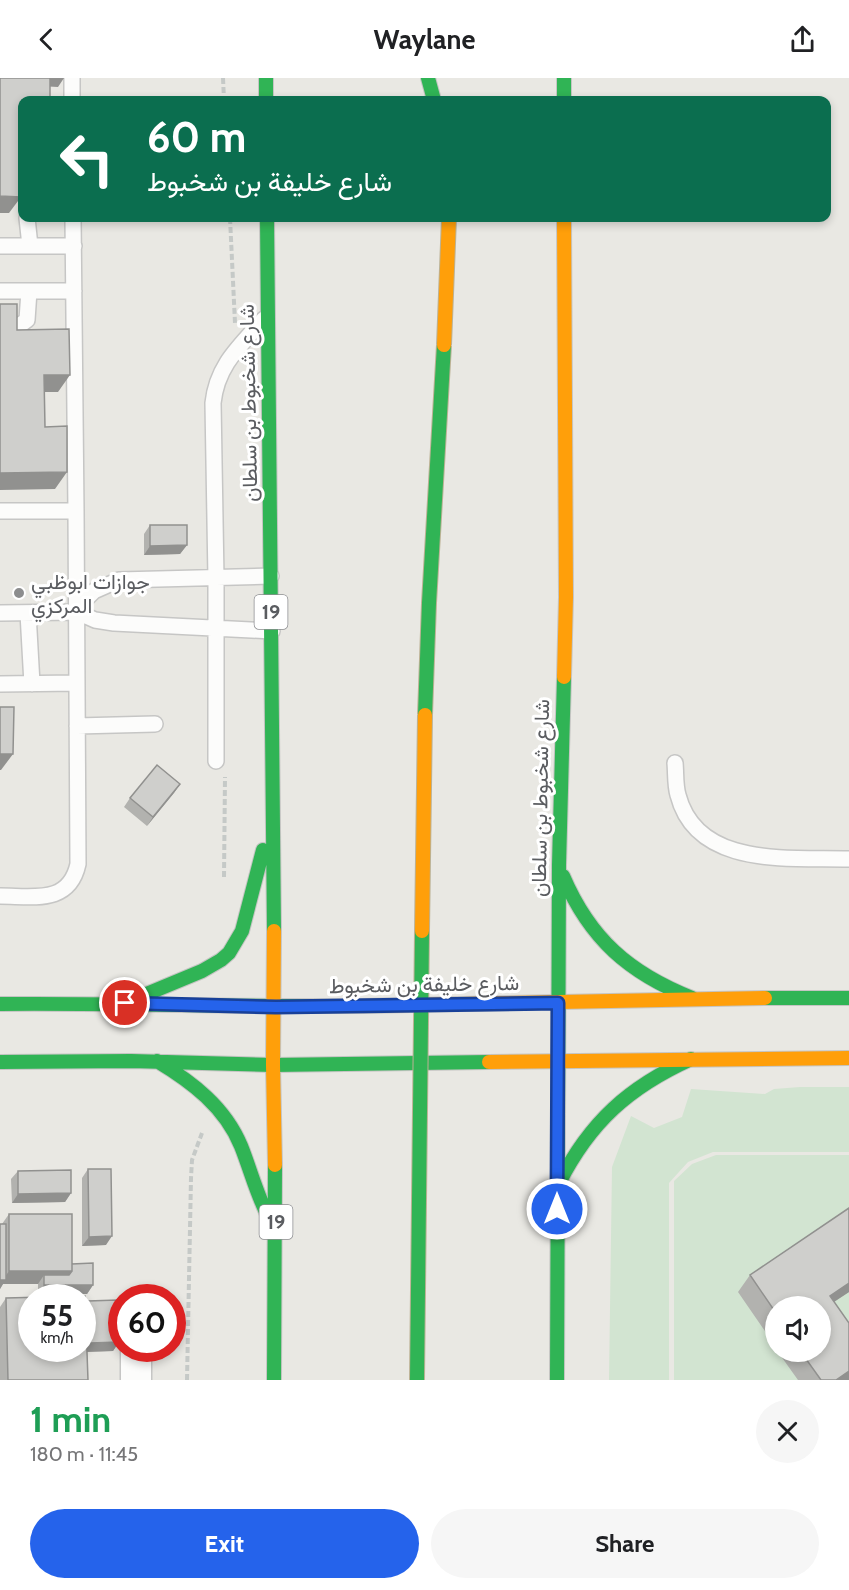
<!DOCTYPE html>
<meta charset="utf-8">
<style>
:root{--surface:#fff;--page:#f6f6f6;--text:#202124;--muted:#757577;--accent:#2563eb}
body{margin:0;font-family:Cabin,Vazirmatn,sans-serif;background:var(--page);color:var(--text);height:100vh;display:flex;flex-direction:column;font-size:22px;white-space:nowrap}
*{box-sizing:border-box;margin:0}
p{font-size:20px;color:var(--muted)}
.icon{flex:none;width:33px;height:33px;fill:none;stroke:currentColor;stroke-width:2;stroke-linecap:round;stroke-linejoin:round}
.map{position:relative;height:1302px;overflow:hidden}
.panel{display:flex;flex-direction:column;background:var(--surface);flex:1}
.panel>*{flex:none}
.guide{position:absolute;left:18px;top:18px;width:813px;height:126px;border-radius:12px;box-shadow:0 3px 9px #0003;background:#0b6e4f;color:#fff;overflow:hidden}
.controls{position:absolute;left:765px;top:1218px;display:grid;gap:12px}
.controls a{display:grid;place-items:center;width:66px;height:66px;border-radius:50%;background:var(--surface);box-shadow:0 3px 9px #0003;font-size:30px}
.speed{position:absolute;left:18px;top:1206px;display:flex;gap:12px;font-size:30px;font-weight:700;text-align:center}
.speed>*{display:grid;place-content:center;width:78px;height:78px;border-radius:50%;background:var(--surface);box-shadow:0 3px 9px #0003;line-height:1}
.speed small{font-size:15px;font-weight:400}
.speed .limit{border:9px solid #d22;background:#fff;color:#111}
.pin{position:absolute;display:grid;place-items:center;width:51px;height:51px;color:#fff;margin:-26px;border:3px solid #fff;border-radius:50%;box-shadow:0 2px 6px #0007}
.me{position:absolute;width:66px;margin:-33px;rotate:0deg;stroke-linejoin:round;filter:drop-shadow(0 0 4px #0008)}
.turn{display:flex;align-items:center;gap:21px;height:126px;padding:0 30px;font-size:27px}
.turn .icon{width:78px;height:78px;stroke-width:2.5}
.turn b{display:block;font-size:42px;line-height:51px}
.round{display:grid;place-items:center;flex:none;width:63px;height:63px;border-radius:32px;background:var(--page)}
.summary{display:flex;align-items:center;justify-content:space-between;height:102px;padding:0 30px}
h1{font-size:36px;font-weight:800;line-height:45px;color:#1e9e55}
.action{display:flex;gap:12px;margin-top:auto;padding:12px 30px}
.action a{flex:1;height:69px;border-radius:36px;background:var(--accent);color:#fff;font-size:24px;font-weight:800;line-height:69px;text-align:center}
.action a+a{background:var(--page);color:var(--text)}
header{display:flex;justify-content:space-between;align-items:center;height:78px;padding:0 30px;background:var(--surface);font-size:27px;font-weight:800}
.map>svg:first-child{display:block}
.green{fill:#d2e4d1;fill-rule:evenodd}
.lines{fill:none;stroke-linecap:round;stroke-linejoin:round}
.lane-casing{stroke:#c6c6c5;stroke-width:18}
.street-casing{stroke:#c6c6c5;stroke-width:33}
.fast-casing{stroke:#c5c5c3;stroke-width:16}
.slow-casing{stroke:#c5c5c3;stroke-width:16}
.path{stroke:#c5c9c7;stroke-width:4;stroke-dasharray:6 3;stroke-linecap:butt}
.lane{stroke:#fcfcfb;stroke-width:15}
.street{stroke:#fcfcfb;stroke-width:30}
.fast{stroke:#30b455;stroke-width:14}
.slow{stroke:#ff9f0a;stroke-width:14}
.fast-bridge-casing{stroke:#bcb295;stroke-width:16;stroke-linecap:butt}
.slow-bridge-casing{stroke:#bcb295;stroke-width:16;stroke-linecap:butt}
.fast-bridge{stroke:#30b455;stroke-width:14}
.slow-bridge{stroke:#ff9f0a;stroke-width:14}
.wall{fill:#b2b2af}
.shaded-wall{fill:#91918f}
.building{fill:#cfcfcc;stroke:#91918f;stroke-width:1.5;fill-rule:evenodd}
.route-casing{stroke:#184099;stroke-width:15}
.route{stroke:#2563eb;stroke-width:10}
.poi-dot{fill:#8c8d8e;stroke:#fff;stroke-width:2}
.labels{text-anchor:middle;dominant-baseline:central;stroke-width:6;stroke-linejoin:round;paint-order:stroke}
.shield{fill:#fff;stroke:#8c8d90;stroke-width:1.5}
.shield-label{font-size:20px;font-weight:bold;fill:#5a5c60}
.street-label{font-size:21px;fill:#5a5c60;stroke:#fff}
.poi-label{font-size:21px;fill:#5a5c60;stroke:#fff;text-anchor:start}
</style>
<header><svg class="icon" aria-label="back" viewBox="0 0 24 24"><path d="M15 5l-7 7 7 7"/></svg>Waylane<svg class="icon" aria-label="share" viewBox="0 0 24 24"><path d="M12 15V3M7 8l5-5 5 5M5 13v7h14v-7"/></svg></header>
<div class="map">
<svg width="849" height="1302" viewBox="0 0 849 1302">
<rect width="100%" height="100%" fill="#e9e8e3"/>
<path class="green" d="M800,1009h49v65h-136l-25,10 -19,21v197h-60l3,-213 19,-51 23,12 28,-11 9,-28 74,5 9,-5z
M716,1077h133v225h-175v-199l18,-17zM776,1228h44v46h-44z"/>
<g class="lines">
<g class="lane-casing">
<path id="lane" d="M72,0v22
M27,140l3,28
M0,168h74
M0,213h74
M5,249l15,-2 7,-5 2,-29
M0,433h76l-3,-293
M77,534l7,-11 10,-10 25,-11 152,-4
M0,535l77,-1 18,8 19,3 158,8
M28,535l4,71
M0,606l77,-1
M77,648l78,-2
M216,683v-182l-3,-176c4,-38 27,-57 51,-84
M675,685c1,10 0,22 3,32 19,74 113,62 171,64
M0,818c33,0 69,9 78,-32l-2,-353"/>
</g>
<g class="street-casing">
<path id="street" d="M136,1271v31"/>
</g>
<g class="fast-casing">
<path id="fast" d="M266,0v22
M428,0l6,22
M564,0v22
M267,140l7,713
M563,798c27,63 66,97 129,122
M765,920h84
M125,925l77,-32 19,-11 8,-7 13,-22 21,-81
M0,926c121,-1 241,3 362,2
M157,983c35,21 68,46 84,85 10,25 16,50 29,74
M0,984l131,-1 142,4 216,-3
M559,1105c31,-61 70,-96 132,-124
M274,1302l1,-215
M557,1302l2,-515 5,-188"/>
</g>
<g class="slow-casing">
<path id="slow" d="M564,599l2,-80 -2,-379
M274,853l-1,134 2,100
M362,928l403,-8
M489,984l360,-4"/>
</g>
<path class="path" d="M223,0l1,22
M230,140l5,105
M224,799l1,-100
M187,1302l4,-202 1,-18 10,-27"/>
<use href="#lane" class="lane"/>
<use href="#street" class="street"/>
<use href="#fast" class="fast"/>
<use href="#slow" class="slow"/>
<g class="fast-bridge-casing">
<path id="fast-bridge" d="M425,637l4,-112 15,-258
M417,1302l5,-449"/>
</g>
<g class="slow-bridge-casing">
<path id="slow-bridge" d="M444,267l5,-127
M422,853l3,-216"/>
</g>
<use href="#fast-bridge" class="fast-bridge"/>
<use href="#slow-bridge" class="slow-bridge"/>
</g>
<path class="wall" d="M150,447l37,20 -7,9 -36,1v-21z
M180,706l-33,42 -23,-19 6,-9z
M88,1091l18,76 -24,1v-68z
M18,1093l53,22 -6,9 -53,1 -1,-24z
M849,1130v84l-15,10 15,78h-51l-20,-28h42l-44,-46v41l-38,-55 12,-17z
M9,1136l63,50 21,21 -6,9h-49v-10h-35l-3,5 2,-65z
M6,1220l80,7 2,-4 31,41 -6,9 -26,1 1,28h-88v-73z"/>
<path class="shaded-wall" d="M45,0h19l-6,9 -19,-1z
M0,118l21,1 -12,16h-9z
M44,297h26l-12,17h-25z
M67,394l-12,17 -55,1v-17z
M187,467l-7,9 -36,1 6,-9z
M0,676h13l-12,16h-1z
M180,706l-6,9 -27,33 6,-9z
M71,1115l-6,9 -53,1 6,-9z
M112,1158l-6,9 -24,1 7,-9z
M9,1193h63l-9,13 -19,-9 -6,9h-35l-3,5v-9h3z
M849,1205v9l-29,19 10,-15z
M44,1207h49l-6,9h-49z
M119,1264l-6,9 -30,1 7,-9z
M849,1293v9h-13z"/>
<path class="building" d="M0,0h50v22h-28v63l-1,34 -21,-1z
M0,226h17v26l52,-1 1,46h-26l1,52 22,-1v46l-67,1z
M150,447h37v20l-37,1z
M0,629h14l-1,47h-13z
M157,687l23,19 -27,33 -23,-19z
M88,1091h23l1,67 -23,1z
M71,1092v23l-53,1v-23z
M849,1130v75l-19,13 19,27v48l-13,9h-15l-20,-28h19v-46h-44v7l-26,-38z
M9,1136h63v57h-63z
M0,1146h6v56h-6z
M93,1185v22h-49v-10h25l3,-4v-7z
M85,1218l3,84h-80l-2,-82zM32,1220h50v50h-50z
M118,1222l1,42 -29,1 -2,-42z"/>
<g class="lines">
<g class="route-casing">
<path id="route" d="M125,925l151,4 282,-4 -1,206"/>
</g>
<use href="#route" class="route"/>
</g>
<circle class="poi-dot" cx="19" cy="515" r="6"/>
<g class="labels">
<g class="shield">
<rect x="254.5" y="517" width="33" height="34" rx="4.5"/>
<rect x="259.5" y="1127" width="33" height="34" rx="4.5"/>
</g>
<g class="shield-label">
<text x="271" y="534">19</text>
<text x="276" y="1144">19</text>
</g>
<g class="street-label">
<text transform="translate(248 325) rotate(-91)">شارع شخبوط بن سلطان</text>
<text transform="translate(540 720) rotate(-89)">شارع شخبوط بن سلطان</text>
<text transform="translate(424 906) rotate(-1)">شارع خليفة بن شخبوط</text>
</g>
<g class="poi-label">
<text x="31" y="503">جوازات ابوظبي<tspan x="31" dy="24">المركزي</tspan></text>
</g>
</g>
</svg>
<div class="controls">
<a><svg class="icon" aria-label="sound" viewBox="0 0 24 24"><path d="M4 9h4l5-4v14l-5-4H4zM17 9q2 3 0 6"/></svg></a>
</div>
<div class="speed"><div>55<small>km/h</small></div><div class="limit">60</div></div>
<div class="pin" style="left:125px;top:925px;background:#d93025"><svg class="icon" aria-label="arrive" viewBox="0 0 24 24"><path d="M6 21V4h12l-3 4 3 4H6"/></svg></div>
<svg class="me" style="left:557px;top:1131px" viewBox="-20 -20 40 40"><circle r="17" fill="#2563eb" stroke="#fff" stroke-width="3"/><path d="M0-11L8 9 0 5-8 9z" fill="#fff"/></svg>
<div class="guide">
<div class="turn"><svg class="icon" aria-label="left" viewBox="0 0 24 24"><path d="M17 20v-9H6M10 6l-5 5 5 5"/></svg><div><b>60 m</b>شارع خليفة بن شخبوط</div></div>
</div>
</div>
<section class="panel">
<div class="summary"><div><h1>1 min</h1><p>180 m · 11:45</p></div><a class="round"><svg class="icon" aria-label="close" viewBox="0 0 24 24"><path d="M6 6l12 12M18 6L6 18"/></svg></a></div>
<div class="action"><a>Exit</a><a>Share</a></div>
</section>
